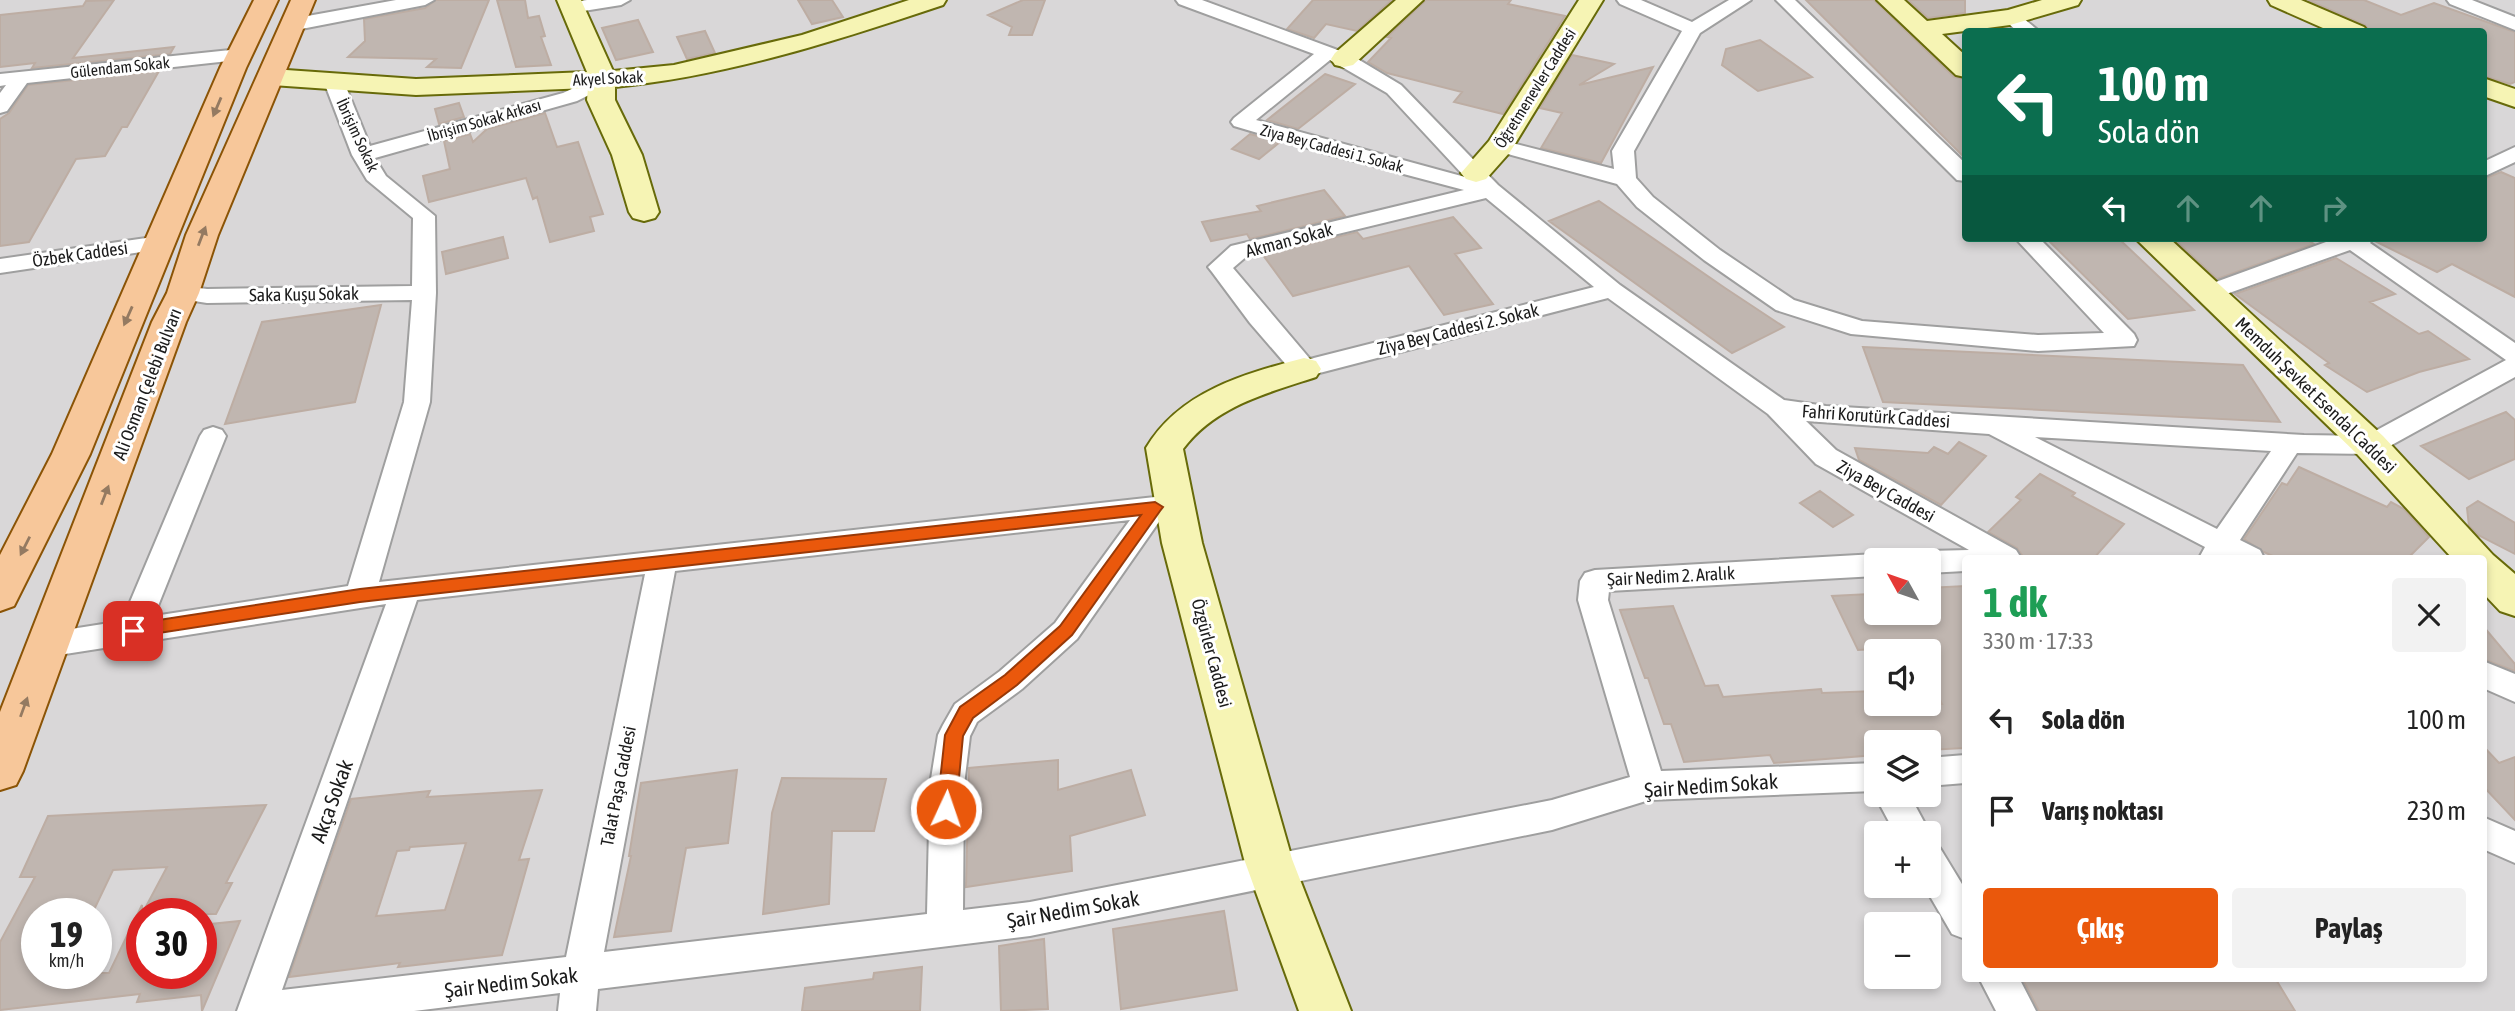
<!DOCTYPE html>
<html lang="tr">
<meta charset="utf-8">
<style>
:root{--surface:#fff;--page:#f2f2f2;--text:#222;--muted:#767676;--accent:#ea580c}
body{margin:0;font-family:"Asap Condensed",sans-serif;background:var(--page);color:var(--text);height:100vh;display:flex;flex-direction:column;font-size:26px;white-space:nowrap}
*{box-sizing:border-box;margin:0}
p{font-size:23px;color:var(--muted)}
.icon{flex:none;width:38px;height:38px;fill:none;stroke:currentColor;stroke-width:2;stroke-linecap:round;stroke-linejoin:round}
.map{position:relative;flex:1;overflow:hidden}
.drawer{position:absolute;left:1962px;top:555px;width:525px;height:427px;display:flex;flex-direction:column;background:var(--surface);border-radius:7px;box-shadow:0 4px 10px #0003}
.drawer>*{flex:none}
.hud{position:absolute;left:1962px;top:28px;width:525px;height:214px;border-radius:7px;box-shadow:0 4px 10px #0003;background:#0b6e4f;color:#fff;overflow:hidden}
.needle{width:46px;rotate:310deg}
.controls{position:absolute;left:1864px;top:548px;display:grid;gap:14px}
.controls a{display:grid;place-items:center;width:77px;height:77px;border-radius:7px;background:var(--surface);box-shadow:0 4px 10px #0003;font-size:35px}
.speed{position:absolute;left:21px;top:898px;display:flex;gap:14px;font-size:35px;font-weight:700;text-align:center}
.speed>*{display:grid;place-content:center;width:91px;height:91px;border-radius:50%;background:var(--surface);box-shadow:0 4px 10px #0003;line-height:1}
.speed small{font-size:18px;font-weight:400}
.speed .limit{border:10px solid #d22;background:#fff;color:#111}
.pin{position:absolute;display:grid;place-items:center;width:60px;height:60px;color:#fff;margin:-30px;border-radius:14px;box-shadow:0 4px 10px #0006}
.me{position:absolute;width:77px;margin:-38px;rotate:3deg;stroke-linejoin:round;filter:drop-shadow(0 0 5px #0008)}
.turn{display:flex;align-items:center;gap:24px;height:147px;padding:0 21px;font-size:32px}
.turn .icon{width:91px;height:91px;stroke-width:2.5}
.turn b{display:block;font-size:49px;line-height:60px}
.lanes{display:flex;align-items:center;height:66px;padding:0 21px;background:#0003;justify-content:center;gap:35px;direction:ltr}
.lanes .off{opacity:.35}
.round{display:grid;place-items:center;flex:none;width:74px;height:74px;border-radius:7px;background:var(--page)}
.head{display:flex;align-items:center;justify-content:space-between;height:119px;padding:0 21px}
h1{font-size:42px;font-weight:700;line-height:52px;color:#1e9e55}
.primary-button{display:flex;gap:14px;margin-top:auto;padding:14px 21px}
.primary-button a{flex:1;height:80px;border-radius:7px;background:var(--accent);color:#fff;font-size:28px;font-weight:700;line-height:80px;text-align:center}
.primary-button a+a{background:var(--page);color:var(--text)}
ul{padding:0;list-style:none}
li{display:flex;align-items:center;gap:21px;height:91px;padding:0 21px}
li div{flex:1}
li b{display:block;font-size:26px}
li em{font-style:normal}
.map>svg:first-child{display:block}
.residential{fill:#d9d7d8;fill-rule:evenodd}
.building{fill:#c0b6b0;stroke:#bdada3;stroke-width:2;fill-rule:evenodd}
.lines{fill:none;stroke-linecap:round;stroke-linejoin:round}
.street-casing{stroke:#9f9f9f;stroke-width:4}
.secondary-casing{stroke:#676a09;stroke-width:4}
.primary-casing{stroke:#8b5406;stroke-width:4}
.street{fill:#fff;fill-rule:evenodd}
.secondary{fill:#f6f4b4;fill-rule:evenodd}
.primary{fill:#f7c79a;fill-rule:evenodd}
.oneway{fill:#947a61}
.route{fill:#ea580c;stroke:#983908;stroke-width:2}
.labels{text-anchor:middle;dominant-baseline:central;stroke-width:6;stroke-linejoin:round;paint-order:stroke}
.far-street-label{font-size:16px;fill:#1b1b1b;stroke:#fff}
.street-label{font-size:18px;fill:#1b1b1b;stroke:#fff}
.near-street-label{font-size:21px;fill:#1b1b1b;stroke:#fff}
</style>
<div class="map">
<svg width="2515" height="1011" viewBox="0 0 2515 1011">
<rect width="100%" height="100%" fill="#ece7e0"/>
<path class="residential" d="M0,0h2515v1011h-2515zM1965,32h518v206h-518zM1965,558h518v420h-518zM1876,560h52v52h-52zM1876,651h52v53h-52zM1876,742h52v52h-52zM1876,833h52v53h-52zM37,914h59v59h-59zM142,914h59v59h-59zM1876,924h52v52h-52z"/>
<path class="building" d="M114,0l-41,58 101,-11 -4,7 -138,14 3,-5 -35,4v-52l83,-9 3,-5z
M436,0h53l-28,68 -34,-1 9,-8 -88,-2 17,-16 -1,-22 61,-11z
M497,0h28l3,18 11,-2 6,20 -4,1 10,28 -35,2z
M798,0h34l11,17 -31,7z
M1023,0h22l-13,35h-23l3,-8 -24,-12z
M1313,0h79l-35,31 -31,-7 -12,14 -27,-9z
M1426,0h85l-3,4 57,12 -62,98 -49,-12 8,-10 -75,-19 -19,-11 23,-24 -4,-1z
M1806,0h68l80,77 11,2v79z
M1908,0h57v13l-37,5z
M2308,0h56l37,15 33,-12 81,29v50l-5,2 -27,-8v-44h-113l-5,-7z
M638,20l15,32 -37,8 -14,-32z
M705,31l10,22 -28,6 -10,-22z
M1760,40l52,37 -54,14 -36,-26 4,-16z
M1572,55l42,9 -35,21 74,-18 -52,96 -60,-15 21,-35 -22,-5z
M159,71l-32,56h-5l-17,29 -29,3 -47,83 -29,4v-127l9,-6 19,-28z
M1325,74l30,10 -57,45 -31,-9z
M459,103l5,14 -25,7 -4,-15z
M545,113l12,34 21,-5 25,72 -13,3 4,14 -44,11 -13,-45 -4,2 -7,-21 -97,24 -6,-26 27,-7 -6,-28 26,-7 3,8 14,-13z
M1250,134l30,8 -21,17 -27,-10z
M2501,172l14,6v119l-63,-33 -15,8 -62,-31 2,-3h106v-59z
M1324,190l21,26 -95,23 -3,-5 -36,7 -9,-19 59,-11 -4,-5z
M1599,201l126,87 59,39 -52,26 -183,-132z
M1453,217l28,31 -26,6 38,50 -49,11 -35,-49 -116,30 -30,-41 94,-23 6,7z
M503,237l5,21 -62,16 -4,-22z
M2046,238h72l76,72 -66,9z
M2173,238h131l10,6 -97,35z
M2336,258l59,36 -25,8 49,32 9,-3 41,28 -50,13 -52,20 -42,-27 4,-2 -94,-69z
M381,305l-26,97 -130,22 37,-102z
M1863,347l380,18 37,57 -397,-20z
M2506,412l9,8v39l-46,20 -48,-33z
M1959,442l27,14 -45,49 -82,-45 -4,-12 73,5 6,-6 14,7z
M2299,467l88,40 4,-5 13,7 25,28 -21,21h-131l-13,-6 -20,-13 38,-56 5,2z
M2040,474l35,19 -3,3 52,28 -30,34h-70l-7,-10 -29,-16 33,-32 -5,-3z
M1820,491l33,24 -20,12 -33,-24z
M2478,501l37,22v31l-37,-19 -9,-9 -2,-18z
M1965,586v165l-1,-3 -36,2v-8h-52v13l-102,8 -4,-8 -86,7 -13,-38h-7l-16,-46h-3l-25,-68 53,-4 32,80 13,-1 5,12 98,-8 1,4 54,-2v13h66l-14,-29v-24h-14l-3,-4 -53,3 -26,-54 38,-2 6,18h52v-24z
M2483,626l32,38v7l-32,-12z
M2483,746l16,17 16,-6v63l-32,-34z
M1058,760v30l73,-20 14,45 -75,21 2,35 -106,16 3,-119z
M737,770l-9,73 -42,5 -15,83 -57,6 17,-81h-2l12,-73z
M782,778l104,1 -12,52h-42l-3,73 -66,10 9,-101z
M542,790l-23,70 10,-1 -27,96 -104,12 2,-4 -111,14 62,-178 79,-8 -3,6zM466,843l-21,67 -69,6 21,-65 12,-1 1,-3z
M266,805l-40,78h6l-16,31h-74l25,-47 -54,3 -21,44h-55v59h72l33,-68v68h59v-48l39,-4 -38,90 -1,-16 -64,7 3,-8 -140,16v-68l35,-65h-15l28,-61z
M1224,911l13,79 -116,19 -8,-80z
M1044,939l4,70 -47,2 -2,-65z
M922,967l-2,44h-118l3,-23 68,-9 1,-6z
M2022,978h253l20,33h-256z"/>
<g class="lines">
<g class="street-casing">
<path id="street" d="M396,0h38l-9,5 -134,26 -9,-6 9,-6z
M587,0h43l-9,5 -50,8 -9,-5 3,-4z
M1176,0h26l149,55 50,30 97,100 122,100 164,115 42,6 478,29 62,1 140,-76 -156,-110 -132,47 -8,2 -8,-2 -4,-5 4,-5 135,-49h37l-4,5 145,100v34l-136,75 -9,2 -73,-1 -57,87 20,10 4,8h-65l6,-11 -216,-113 -183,-13 30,29 180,100 5,8h-38l-6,-3 2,3h-14v13l-37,2v-13h-13l3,-6 10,-3 41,-1 -153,-86 -48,-50 -160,-116 -304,79 -9,-2 -45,-52 -38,-51 -4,-5 23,-21 233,-56 -136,-36 -94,-28 -3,-4 3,-4 80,-64 -135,-50zM1330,60l57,33 78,84 -209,-57zM1486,198l108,89 -284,72 -77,-91 14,-12zM2035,437l236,14 -54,78z
M1617,0h24l51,22 37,-22h22l-51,33 -66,118 2,27 17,19 67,53 74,50 68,21 176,14 66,-2 -89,-95h24l95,96 3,6 -3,6 -96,5 -187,-17 -75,-24 -72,-50 -67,-53 -20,-23 -124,-34 -3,-4 3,-4 7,-2 114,29 -2,-18 70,-120 -62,-27z
M1776,0h19l170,163v18l-8,-1z
M2447,0h25l43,17v13l-65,-26z
M2010,11l7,2 23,19h-22l-17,-15z
M240,49l10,6 -3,4 -220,24 -20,28 -7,2v-20l6,-8 -6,1v-12z
M604,74l10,6 -3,4 -34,17 -202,57 11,18 49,40 1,77 -6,109 -51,180 776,-85 19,-2 10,3 4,7 -4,7 -21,4 -86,123 -55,50 -45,33 -7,14 -6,49 -1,125 67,-8 522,-102 78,-23 -52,-177 2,-19 5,-8 10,-3 281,-16 12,6h-12v16l-267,15 -1,9 53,171 215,-8v31h33l21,39 -2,4v-4h-33l-21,-39 1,-3 -226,9 -97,30 -522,106 -432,53 -2,22h-38l2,-18 -146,18h-177l149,-407 -340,53 -11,-3 -4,-9 4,-9 11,-3 76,-12 78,-185 4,-6 9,-3 9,3 4,6 -72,180 194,-30 56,-184 8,-102 -205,3 -32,-5 -4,-5 4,-5 8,-2 24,3 205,-3 1,-68 -46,-38 -15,-25 -28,-73 3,-4 7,-2 10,6 26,64 193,-53zM1130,520l-75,103 -55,48 -45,33 -12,21 -5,10 -8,50 -3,129 -323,38 71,-381zM645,574l-79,383 -284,33 135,-390z
M2515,147v15l-32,15v-15z
M160,236l8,2 3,5 -3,5 -168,25v-14z
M2483,661l32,13v28l-32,-14z
M1965,755v28l-37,3v-28z
M2483,817l32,14v32l-32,-14z
M1928,843l12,5 25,41v50l-13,-5 -28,-48h4z
M1979,978h40l17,33h-40z"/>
</g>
<g class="secondary-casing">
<path id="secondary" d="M557,0h24l32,71 61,-6 128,-30 107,-35h37l-3,5c-108,36 -215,71 -328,82v13l27,55 17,57 -4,6 -11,3 -11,-3 -4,-6 -17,-57 -25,-55 1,-12 -172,7 -144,-10 -10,-2 -3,-6 3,-6 10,-2 144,10 171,-7z
M1396,0h27l-70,65 -9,2 -9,-2 -4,-6 4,-6z
M1579,0h24l-93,152 -24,27 -10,3 -10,-3 -5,-6 28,-32z
M1877,0h27l23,21 81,-11 34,-10h39l-3,5 -68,20 -68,9 23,21v22l-9,-2z
M2268,0h33l63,27 4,5h-36l-61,-27z
M2483,78l32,11v18l-32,-11z
M2135,238h34l214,198 110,119 22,19v42l-15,-5 -17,-18v-35h-31l-95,-104z
M1304,358l12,3 5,8 -5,8c-49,16 -101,29 -133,72l19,94 90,316 59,152h-52l-55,-152 -82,-316 -16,-95c34,-57 98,-74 158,-90z"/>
</g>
<g class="primary-casing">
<path id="primary" d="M254,0h24l-32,68 -156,386 -76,152 -14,5v-56l52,-101 168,-386z
M291,0h24l-97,235 -19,58 -13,29 -163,449 -7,14 -16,5v-78l152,-390 15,-29 19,-58z"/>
</g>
<use href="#street" class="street"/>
<use href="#secondary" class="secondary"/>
<use href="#primary" class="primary"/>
</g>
<defs><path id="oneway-solid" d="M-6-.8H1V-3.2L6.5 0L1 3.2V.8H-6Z" transform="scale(1.75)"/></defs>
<g class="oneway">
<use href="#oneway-solid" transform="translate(217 107) rotate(113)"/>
<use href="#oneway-solid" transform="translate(202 236) rotate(-69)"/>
<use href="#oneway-solid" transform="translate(128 316) rotate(114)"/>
<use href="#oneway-solid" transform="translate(105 495) rotate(-69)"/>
<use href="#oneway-solid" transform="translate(25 546) rotate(117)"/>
<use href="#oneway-solid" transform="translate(24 707) rotate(-70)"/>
</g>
<path class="route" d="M1155,502l8,5 -3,4 -88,124 -55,50 -44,33 -10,18 -7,73 -3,6 -7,2 -7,-2 -2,-6 8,-74 15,-28 45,-32 55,-49 81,-111 -781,87 -227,35 -6,-2 -2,-4 2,-5 6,-2 227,-35z"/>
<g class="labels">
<g class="far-street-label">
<text transform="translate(120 67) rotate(-6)">Gülendam Sokak</text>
<text transform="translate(608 78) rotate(-3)">Akyel Sokak</text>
<text transform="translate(1535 88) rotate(-58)">Öğretmenevler Caddesi</text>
<text transform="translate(484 120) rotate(-16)">İbrişim Sokak Arkası</text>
<text transform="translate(358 135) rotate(65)">İbrişim Sokak</text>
<text transform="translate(1332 148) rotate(15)">Ziya Bey Caddesi 1. Sokak</text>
</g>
<g class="street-label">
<text transform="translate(1289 240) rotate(-15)">Akman Sokak</text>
<text transform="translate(80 254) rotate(-8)">Özbek Caddesi</text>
<text transform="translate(304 294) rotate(-1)">Saka Kuşu Sokak</text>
<text transform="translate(1458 329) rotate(-14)">Ziya Bey Caddesi 2. Sokak</text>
<text transform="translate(147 384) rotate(-69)">Ali Osman Çelebi Bulvarı</text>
<text transform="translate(2316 395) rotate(44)">Memduh Şevket Esendal Caddesi</text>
<text transform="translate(1876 416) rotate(4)">Fahri Korutürk Caddesi</text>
<text transform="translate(1886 491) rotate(29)">Ziya Bey Caddesi</text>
<text transform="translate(1671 576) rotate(-3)">Şair Nedim 2. Aralık</text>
<text transform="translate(1212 653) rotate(75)">Özgürler Caddesi</text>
<text transform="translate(618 786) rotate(-79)">Talat Paşa Caddesi</text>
</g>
<g class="near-street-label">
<text transform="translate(1711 785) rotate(-4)">Şair Nedim Sokak</text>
<text transform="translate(331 801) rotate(-70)">Akça Sokak</text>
<text transform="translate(1073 909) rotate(-10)">Şair Nedim Sokak</text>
<text transform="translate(511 982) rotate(-7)">Şair Nedim Sokak</text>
</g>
</g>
</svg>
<div class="controls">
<a><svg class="needle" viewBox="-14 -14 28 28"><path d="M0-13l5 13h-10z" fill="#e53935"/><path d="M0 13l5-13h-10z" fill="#767676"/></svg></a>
<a><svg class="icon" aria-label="sound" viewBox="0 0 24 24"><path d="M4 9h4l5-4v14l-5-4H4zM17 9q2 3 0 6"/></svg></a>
<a><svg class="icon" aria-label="layers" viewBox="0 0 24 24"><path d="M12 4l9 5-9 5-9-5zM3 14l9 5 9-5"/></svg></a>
<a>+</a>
<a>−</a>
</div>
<div class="speed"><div>19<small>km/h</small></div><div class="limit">30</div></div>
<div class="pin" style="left:133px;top:631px;background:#d93025"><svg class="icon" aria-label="arrive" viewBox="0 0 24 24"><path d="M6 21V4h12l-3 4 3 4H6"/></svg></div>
<svg class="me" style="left:946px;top:809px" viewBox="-20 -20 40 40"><circle r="17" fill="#ea580c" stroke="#fff" stroke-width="3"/><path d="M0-11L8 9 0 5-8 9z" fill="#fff"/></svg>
<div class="hud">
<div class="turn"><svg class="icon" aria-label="left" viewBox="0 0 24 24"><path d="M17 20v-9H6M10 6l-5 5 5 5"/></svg><div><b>100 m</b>Sola dön</div></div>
<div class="lanes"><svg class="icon" aria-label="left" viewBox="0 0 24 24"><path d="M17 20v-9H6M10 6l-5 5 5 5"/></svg><svg class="icon off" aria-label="ahead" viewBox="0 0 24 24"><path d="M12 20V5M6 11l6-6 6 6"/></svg><svg class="icon off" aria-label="ahead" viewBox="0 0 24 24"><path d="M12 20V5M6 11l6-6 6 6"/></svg><svg class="icon off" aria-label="right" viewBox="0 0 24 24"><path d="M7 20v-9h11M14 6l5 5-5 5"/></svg></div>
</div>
<section class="drawer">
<div class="head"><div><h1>1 dk</h1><p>330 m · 17:33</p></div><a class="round"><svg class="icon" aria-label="close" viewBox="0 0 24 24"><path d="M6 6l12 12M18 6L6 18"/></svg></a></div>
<ul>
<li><svg class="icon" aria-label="left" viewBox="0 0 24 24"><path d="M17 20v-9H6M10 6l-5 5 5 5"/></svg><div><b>Sola dön</b></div><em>100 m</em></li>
<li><svg class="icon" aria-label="arrive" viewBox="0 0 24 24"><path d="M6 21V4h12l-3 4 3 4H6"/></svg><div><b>Varış noktası</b></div><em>230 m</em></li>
</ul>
<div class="primary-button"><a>Çıkış</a><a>Paylaş</a></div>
</section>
</div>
